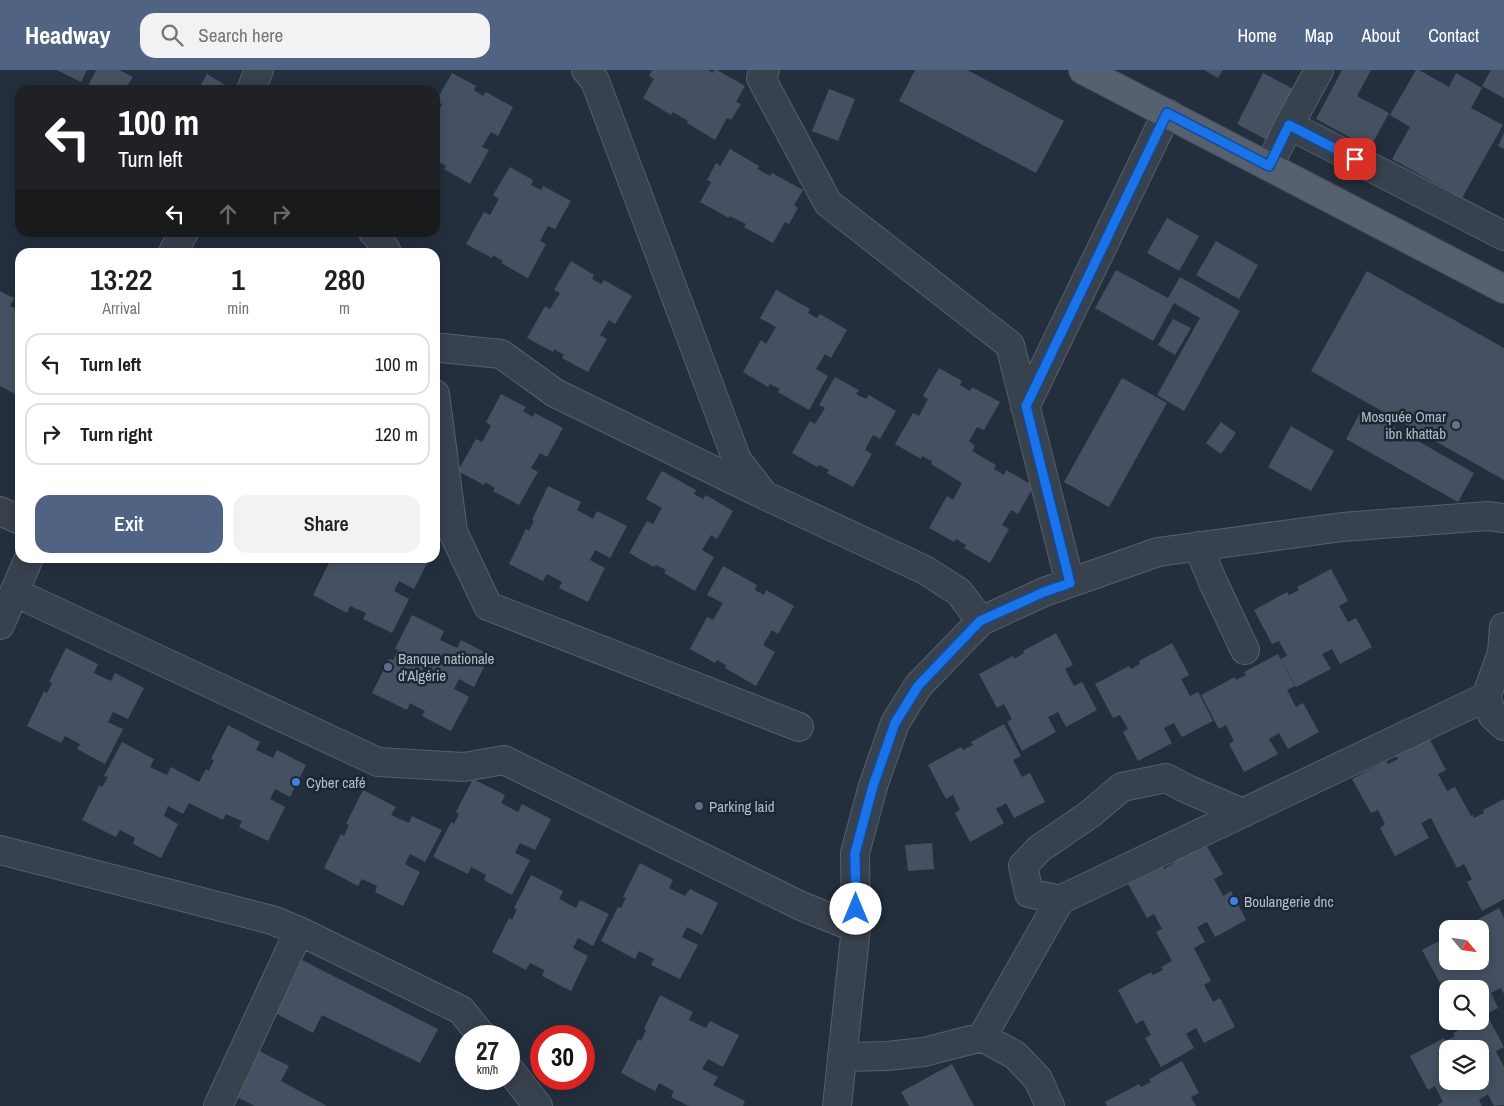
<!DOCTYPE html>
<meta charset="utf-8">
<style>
:root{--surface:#fff;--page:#f2f2f2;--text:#202124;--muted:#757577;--line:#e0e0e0;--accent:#506383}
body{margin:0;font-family:"Archivo Narrow",sans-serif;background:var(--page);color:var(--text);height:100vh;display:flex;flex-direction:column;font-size:19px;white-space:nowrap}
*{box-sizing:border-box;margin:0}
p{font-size:16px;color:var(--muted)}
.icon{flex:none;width:28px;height:28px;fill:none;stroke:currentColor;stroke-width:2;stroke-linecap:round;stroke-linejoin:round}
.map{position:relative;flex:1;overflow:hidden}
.drawer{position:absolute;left:15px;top:178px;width:425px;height:315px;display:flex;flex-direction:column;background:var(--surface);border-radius:15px;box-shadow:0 2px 12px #0003}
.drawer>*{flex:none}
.guide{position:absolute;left:15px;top:15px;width:425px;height:152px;border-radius:15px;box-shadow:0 2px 12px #0003;background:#202124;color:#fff;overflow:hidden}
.needle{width:32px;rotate:119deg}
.controls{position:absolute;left:1439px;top:850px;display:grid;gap:10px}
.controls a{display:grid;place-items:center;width:50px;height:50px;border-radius:10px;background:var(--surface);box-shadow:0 2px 12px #0003;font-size:25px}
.speed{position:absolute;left:455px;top:955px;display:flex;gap:10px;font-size:25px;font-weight:700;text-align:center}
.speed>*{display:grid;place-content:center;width:65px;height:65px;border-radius:50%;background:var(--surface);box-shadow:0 2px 12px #0003;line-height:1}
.speed small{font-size:12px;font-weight:400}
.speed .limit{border:8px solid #d22;background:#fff;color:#111}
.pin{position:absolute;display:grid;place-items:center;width:42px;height:42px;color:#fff;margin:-21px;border-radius:10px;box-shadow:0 2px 8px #0006}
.me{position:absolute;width:55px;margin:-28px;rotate:0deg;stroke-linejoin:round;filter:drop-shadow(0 0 4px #0008)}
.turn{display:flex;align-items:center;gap:18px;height:105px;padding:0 20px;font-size:22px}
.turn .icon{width:65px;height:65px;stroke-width:2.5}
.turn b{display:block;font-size:35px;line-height:42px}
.lanes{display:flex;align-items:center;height:48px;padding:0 20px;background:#0003;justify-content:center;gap:25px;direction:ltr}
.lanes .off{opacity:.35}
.eta{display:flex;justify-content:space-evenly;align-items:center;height:85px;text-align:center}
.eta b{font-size:30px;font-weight:600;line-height:35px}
.button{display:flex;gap:10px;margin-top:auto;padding:10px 20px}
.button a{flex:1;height:58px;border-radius:15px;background:var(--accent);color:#fff;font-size:20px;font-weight:600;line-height:58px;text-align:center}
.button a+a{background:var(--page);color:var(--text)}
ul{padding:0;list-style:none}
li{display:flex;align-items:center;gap:15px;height:62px;margin:0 10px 8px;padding:0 10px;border:2px solid var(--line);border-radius:15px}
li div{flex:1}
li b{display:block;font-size:19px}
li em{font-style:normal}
header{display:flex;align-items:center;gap:30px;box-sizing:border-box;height:70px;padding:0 25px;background:var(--accent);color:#fff}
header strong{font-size:24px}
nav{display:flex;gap:28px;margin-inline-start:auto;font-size:18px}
.search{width:350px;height:45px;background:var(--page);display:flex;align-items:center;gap:12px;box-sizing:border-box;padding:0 18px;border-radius:15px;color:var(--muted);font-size:19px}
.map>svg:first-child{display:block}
.building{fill:#455162;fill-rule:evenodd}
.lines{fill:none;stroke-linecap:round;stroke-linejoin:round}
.minor-casing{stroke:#565f6c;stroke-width:30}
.major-casing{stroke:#414a57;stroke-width:30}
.minor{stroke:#38414e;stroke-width:28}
.major{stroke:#56606e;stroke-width:28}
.route-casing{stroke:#114b97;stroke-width:12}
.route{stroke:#1a73e8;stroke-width:9}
.worship-dot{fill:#6b7280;stroke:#1d2633;stroke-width:2}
.service-dot{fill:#5c6f8a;stroke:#1d2633;stroke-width:2}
.shop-dot{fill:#3f7fe0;stroke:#1d2633;stroke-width:2}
.labels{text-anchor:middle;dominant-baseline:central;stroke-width:5;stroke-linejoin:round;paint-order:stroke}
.poi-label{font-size:15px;fill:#b4bcc9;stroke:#1d2633;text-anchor:start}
</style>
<header>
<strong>Headway</strong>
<div class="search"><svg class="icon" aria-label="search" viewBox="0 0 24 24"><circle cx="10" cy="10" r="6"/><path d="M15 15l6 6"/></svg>Search here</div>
<nav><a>Home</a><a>Map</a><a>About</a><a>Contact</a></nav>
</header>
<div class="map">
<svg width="1504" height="1036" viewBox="0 0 1504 1036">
<rect width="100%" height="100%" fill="#242f3e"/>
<path class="building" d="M57,0h30l-6,12z
M96,0h23l14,7 -5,8 10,5h-52z
M652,0h56l5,3 1,-3h3l28,16 -9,16 5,2 -10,16 -4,-2 -12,22 -28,-17 1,-2 -15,-9 -2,3 -28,-17 11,-19 -5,-3z
M915,0h52l97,51 -28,52 -137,-72z
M1204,0h19l-5,8z
M1342,0h29l-14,26 32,17 -19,35 -54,-29z
M1416,0h3l30,17 7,-14 26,15 -11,20 32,17 -41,73 -70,-39 18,-32 -20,-12z
M1491,0h13v28l-22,-12z
M452,3l24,13 -2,4 9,6 3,-4 27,15 -15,29 -7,-4 -9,15 7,3 -19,34 -26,-15 2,-3 -11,-6v-43l7,-13 -6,-3z
M1263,3l30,16 -26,51 -30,-16z
M207,4l20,12 -2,4h-27z
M829,19l26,10 -17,42 -26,-10z
M1504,63v16l-6,-3z
M730,79l29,17 -2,3 13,7 2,-3 31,17 -9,15 4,3 -9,16 -4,-2 -12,21 -29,-16 2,-3 -16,-8 -1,2 -29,-16 11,-20 -4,-2 9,-17 4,3z
M510,97l23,13 -2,5 10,5 2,-4 28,15 -16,28 -7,-3 -8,15 6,3 -18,34 -27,-15 2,-2 -10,-6 -1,3 -26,-14 18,-32 6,3 9,-16 -6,-4z
M1167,148l32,18 -20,35 -32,-18z
M1216,171l42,24 -19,34 -43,-24z
M571,191l23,14 -2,4 9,5 3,-4 28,16 -17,28 -6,-4 -9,15 7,4 -19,33 -26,-14 2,-3 -10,-6 -1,3 -26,-14 18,-32 5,3 10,-16 -6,-3z
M1116,200l52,28 12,-21 60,34 -56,100 -27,-16 43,-77 -26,-15 -21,38 -58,-33z
M1367,201l137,77v132l-193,-109z
M776,220l34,19 -2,4 9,5 3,-4 27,16 -16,28 -6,-4 -9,15 12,7 -19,34 -31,-18 2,-3 -10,-5 -2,3 -25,-15 18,-32 5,4 10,-17 -16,-9z
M0,221l14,7 -4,8 10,5v86l-20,-11z
M1173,249l18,9 -16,27 -17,-10z
M939,298l23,13 -2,4 10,6 2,-4 28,15 -16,28 -7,-3 -8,14 6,5 -3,5 24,14 -2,4 10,6 2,-5 28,16 -16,28 -7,-4 -9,15 7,4 -19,34 -26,-15 2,-3 -10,-6 -2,3 -25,-14 18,-32 6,4 9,-17 -31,-19 1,-3 -10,-5 -1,3 -26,-15 18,-31 6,3 9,-17 -5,-3z
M835,307l24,13 -3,4 10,5 3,-4 27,16 -16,28 -7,-4 -8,15 7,4 -19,33 -26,-14 2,-3 -10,-5 -2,2 -25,-14 18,-32 5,3 10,-16 -6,-3z
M1122,308l45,25 -58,104 -45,-25z
M501,324l25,13 -3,4 10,6 2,-4 28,15 -16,29 -7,-4 -9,15 7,4 -19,33 -26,-14 2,-3 -10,-6 -1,3 -26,-14 18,-32 6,3 9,-16 -5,-4z
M1362,339l112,64 -16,29 -112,-63z
M1221,352l15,11 -15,21 -15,-11z
M1291,356l43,25 -23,40 -43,-24z
M662,401l34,19 -2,4 9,5 3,-4 27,16 -16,28 -6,-4 -9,15 12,7 -19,34 -31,-18 2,-3 -10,-5 -2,2 -25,-14 18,-32 6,3 9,-16 -16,-9z
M548,416l33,16 -4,8 16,9 4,-8 30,15 -17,32 -15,-8 -5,10 15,8 -17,34 -29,-14 3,-6 -15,-8 -4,7 -34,-17 17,-35 3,2 5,-10 -2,-1z
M335,488h95l-16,31 -15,-8 -5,10 15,8 -17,34 -29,-14 3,-6 -16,-7 -3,7 -34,-18 17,-34 3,2z
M723,496l34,19 -2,5 9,5 2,-5 28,16 -16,28 -6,-4 -9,15 12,7 -19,34 -31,-18 1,-3 -9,-5 -2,3 -25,-14 17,-32 6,3 10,-17 -16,-8z
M1331,499l17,32 -9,5 9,16 8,-4 16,29 -32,17 -8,-15 -10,5 9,15 -35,18 -15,-28 6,-3 -8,-15 -7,3 -18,-34 33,-18 2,3 10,-5 -2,-3z
M412,545l32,16 -4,9 17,8 4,-8 29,15 -16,32 -15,-8 -5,10 15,8 -18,34 -29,-15 3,-5 -15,-8 -3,7 -35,-17 17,-34 4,1 5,-10 -3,-1z
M1056,563l17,32 -8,4 9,17 8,-4 15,28 -31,17 -8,-15 -10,5 8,15 -34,19 -15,-29 5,-3 -8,-15 -7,4 -18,-34 34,-18 1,3 10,-6 -1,-2z
M1172,573l17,32 -8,4 9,17 8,-4 15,29 -31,16 -8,-14 -10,5 8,15 -34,18 -15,-29 5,-3 -8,-14 -7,3 -18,-34 34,-18 2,3 9,-5 -1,-3z
M66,578l32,16 -4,9 17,8 4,-8 29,15 -16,31 -15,-7 -5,10 15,7 -18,35 -28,-15 3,-5 -15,-8 -4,7 -34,-17 17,-35 3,2 5,-10 -3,-1z
M1278,584l17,32 -8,4 9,17 7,-4 16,29 -31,17 -9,-16 -10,6 9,15 -34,18 -15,-28 5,-3 -8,-16 -7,4 -18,-34 34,-18 1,3 10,-5 -2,-3z
M1004,654l17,32 -8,4 9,17 8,-4 15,29 -31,16 -8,-15 -10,6 8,14 -34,19 -15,-29 5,-3 -7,-15 -7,4 -18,-34 33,-18 2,3 10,-5 -2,-3z
M228,655l32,17 -4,8 17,8 4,-8 29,15 -16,32 -15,-8 -5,10 15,8 -17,34 -29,-14 3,-6 -16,-7 -3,6 -34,-17 -6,11 -15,-8 -4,10 14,8 -17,34 -28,-14 2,-6 -15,-8 -4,7 -34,-17 17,-34 3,1 6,-10 -4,-1 18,-34 32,17 -4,8 17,8 4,-8 28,15 7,-13 3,2 5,-11 -3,-1z
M1429,668l17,32 -8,4 9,17 8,-4 16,29 2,-1 1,3 10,-5 -1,-3 21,-11v100l-22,12 -15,-29 5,-3 -8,-15 -7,4 -26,-50 -10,5 8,15 -34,18 -15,-28 5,-4 -7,-14 -7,3 -19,-34 34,-18 2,3 10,-5 -2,-3z
M473,709l32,16 -4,8 17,9 4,-8 29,15 -16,31 -15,-7 -5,10 15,7 -18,35 -28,-15 2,-5 -15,-8 -3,7 -35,-17 18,-35 3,2 5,-10 -3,-2z
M363,720l33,17 -5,8 18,8 3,-7 30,14 -17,32 -15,-8 -5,10 15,8 -17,34 -28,-14 2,-6 -15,-7 -4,7 -34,-18 17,-34 3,2 5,-11 -3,-1z
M932,773l2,26 -26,2 -3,-26z
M1205,773l18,31 -9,5 9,17 8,-5 15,29 -31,17 -8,-15 -10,5 8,15 -11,6 17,33 -7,4 9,17 7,-4 15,29 -31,16 -8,-15 -10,6 8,14 -33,19 -16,-29 6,-3 -8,-15 -7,4 -18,-34 33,-18 2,3 10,-5 -2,-3 11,-6 -16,-29 6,-3 -8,-15 -7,4 -19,-34 34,-18 2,3 10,-6 -2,-3z
M640,793l33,17 -4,8 16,8 5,-7 28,14 -16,32 -15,-8 -5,10 16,8 -18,34 -29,-14 3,-6 -15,-8 -4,8 -34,-18 17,-34 3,1 5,-10 -3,-1z
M531,805l32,16 -4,8 17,9 4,-8 29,14 -16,32 -15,-8 -5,10 15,8 -17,35 -29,-15 2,-6 -14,-7 -4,7 -34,-18 17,-34 3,2 5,-11 -3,-1z
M1499,838l5,10v76l-3,-6 -10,5 7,15 -18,10v-29h-28l-5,-10 -7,4 -18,-33 26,-14v25h32v-32h-13l-1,-3z
M298,888l140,71 -18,34 -98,-48 -9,18 -42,-22z
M660,925l33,17 -4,8 17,8 4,-7 29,14 -16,32 -15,-8 -6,10 16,8 -5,8 32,16 -2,5h-54l-18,-9 3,-6 -15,-8 -4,8 -34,-18 17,-34 3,2 5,-11 -2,-1z
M1487,945l17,32 -8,4 8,16v38l-10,1 -6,-12 -9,6 3,6h-44v-1l5,-3 -8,-16 -7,4 -18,-34 34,-18 1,3 10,-5 -2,-3 12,-6 -3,-6h18v-2zM1448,979h32v32h-32z
M251,977l38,19 -8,15 46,25h-72l-27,-13z
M1182,991l17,32 -8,4 5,9h-89l-2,-4 34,-18 2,3 10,-5 -2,-3z
M952,994l22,42h-65l-8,-14z"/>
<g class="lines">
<g class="minor-casing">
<path id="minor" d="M586,0l9,11 142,379 27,35 161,75 34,22 22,29
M765,0l-4,8 67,125 182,142 60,238
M251,20l8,-20
M1289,55l215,111
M1269,96l20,-41 30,-55
M373,162l3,2 11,18
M173,182l11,-20
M442,278l59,6 54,39 203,99
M435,324l18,138 35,74 311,121
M1025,337l142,-294
M0,441l20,9
M1198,476l15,36 32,68
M14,522l364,170 86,5 40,-7 297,146 55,22
M0,555l29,-67
M1504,557l-2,26 -16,44 7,19 11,10
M1243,743l-56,-24 -21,-11 -44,9 -32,27 -51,35 -16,17 6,27 31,7 426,-203
M0,780l272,70 27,11 162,79 21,26
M982,967l78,-137
M842,987l45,-1 37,-4 58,-15 33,18 23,24 12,27
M509,999l29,37
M218,1036l81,-175
M837,1036l19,-178 -1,-75 18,-67 22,-63 23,-37 63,-65 63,-29 114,-40 184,-25 146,-11 16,2"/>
</g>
<g class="major-casing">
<path id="major" d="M1083,0l421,219"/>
</g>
<use href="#minor" class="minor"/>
<use href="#major" class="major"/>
</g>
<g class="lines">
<g class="route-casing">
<path id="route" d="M856,839l-1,-56 18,-67 22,-63 23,-37 62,-65 64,-29 26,-9 -44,-177 141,-293 102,53 20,-41 66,34"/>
</g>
<use href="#route" class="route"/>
</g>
<circle class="worship-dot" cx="1456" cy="355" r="5"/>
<g class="service-dot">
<circle cx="388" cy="597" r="5"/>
<circle cx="699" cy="736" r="5"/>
</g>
<g class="shop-dot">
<circle cx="296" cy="712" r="5"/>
<circle cx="1234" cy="831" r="5"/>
</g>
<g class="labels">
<g class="poi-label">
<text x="1446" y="346" text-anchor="end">Mosquée Omar<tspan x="1446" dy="17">ibn khattab</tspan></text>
<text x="398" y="588">Banque nationale<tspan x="398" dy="17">d'Algérie</tspan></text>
<text x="306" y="712">Cyber café</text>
<text x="709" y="736">Parking laid</text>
<text x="1244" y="831">Boulangerie dnc</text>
</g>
</g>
</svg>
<div class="controls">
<a><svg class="needle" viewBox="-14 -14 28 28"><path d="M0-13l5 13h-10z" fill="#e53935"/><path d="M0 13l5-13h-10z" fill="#757577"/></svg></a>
<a><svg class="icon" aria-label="search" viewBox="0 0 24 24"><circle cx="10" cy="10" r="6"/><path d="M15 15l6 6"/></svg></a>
<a><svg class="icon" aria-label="layers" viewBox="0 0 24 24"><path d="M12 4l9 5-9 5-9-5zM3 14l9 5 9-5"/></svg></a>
</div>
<div class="speed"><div>27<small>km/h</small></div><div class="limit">30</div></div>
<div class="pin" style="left:1355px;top:89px;background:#d93025"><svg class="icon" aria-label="arrive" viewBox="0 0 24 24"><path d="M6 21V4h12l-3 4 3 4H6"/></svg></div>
<svg class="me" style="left:856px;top:839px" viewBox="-20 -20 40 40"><circle r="19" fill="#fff"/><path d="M0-13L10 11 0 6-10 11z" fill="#1a73e8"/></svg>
<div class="guide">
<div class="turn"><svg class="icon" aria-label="left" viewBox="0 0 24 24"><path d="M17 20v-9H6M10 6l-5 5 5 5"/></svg><div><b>100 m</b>Turn left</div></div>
<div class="lanes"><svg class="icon" aria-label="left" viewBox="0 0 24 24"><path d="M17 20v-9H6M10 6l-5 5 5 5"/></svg><svg class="icon off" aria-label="ahead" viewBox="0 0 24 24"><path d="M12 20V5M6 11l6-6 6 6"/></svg><svg class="icon off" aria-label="right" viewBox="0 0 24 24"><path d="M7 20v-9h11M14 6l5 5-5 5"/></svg></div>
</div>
<section class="drawer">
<div class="eta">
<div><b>13:22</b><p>Arrival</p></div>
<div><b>1</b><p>min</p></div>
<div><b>280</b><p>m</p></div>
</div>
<ul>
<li><svg class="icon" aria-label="left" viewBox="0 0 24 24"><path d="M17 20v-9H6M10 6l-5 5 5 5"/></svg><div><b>Turn left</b></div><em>100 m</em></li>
<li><svg class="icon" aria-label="right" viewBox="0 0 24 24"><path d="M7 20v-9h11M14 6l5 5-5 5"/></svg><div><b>Turn right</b></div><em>120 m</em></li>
</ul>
<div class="button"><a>Exit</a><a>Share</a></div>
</section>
</div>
